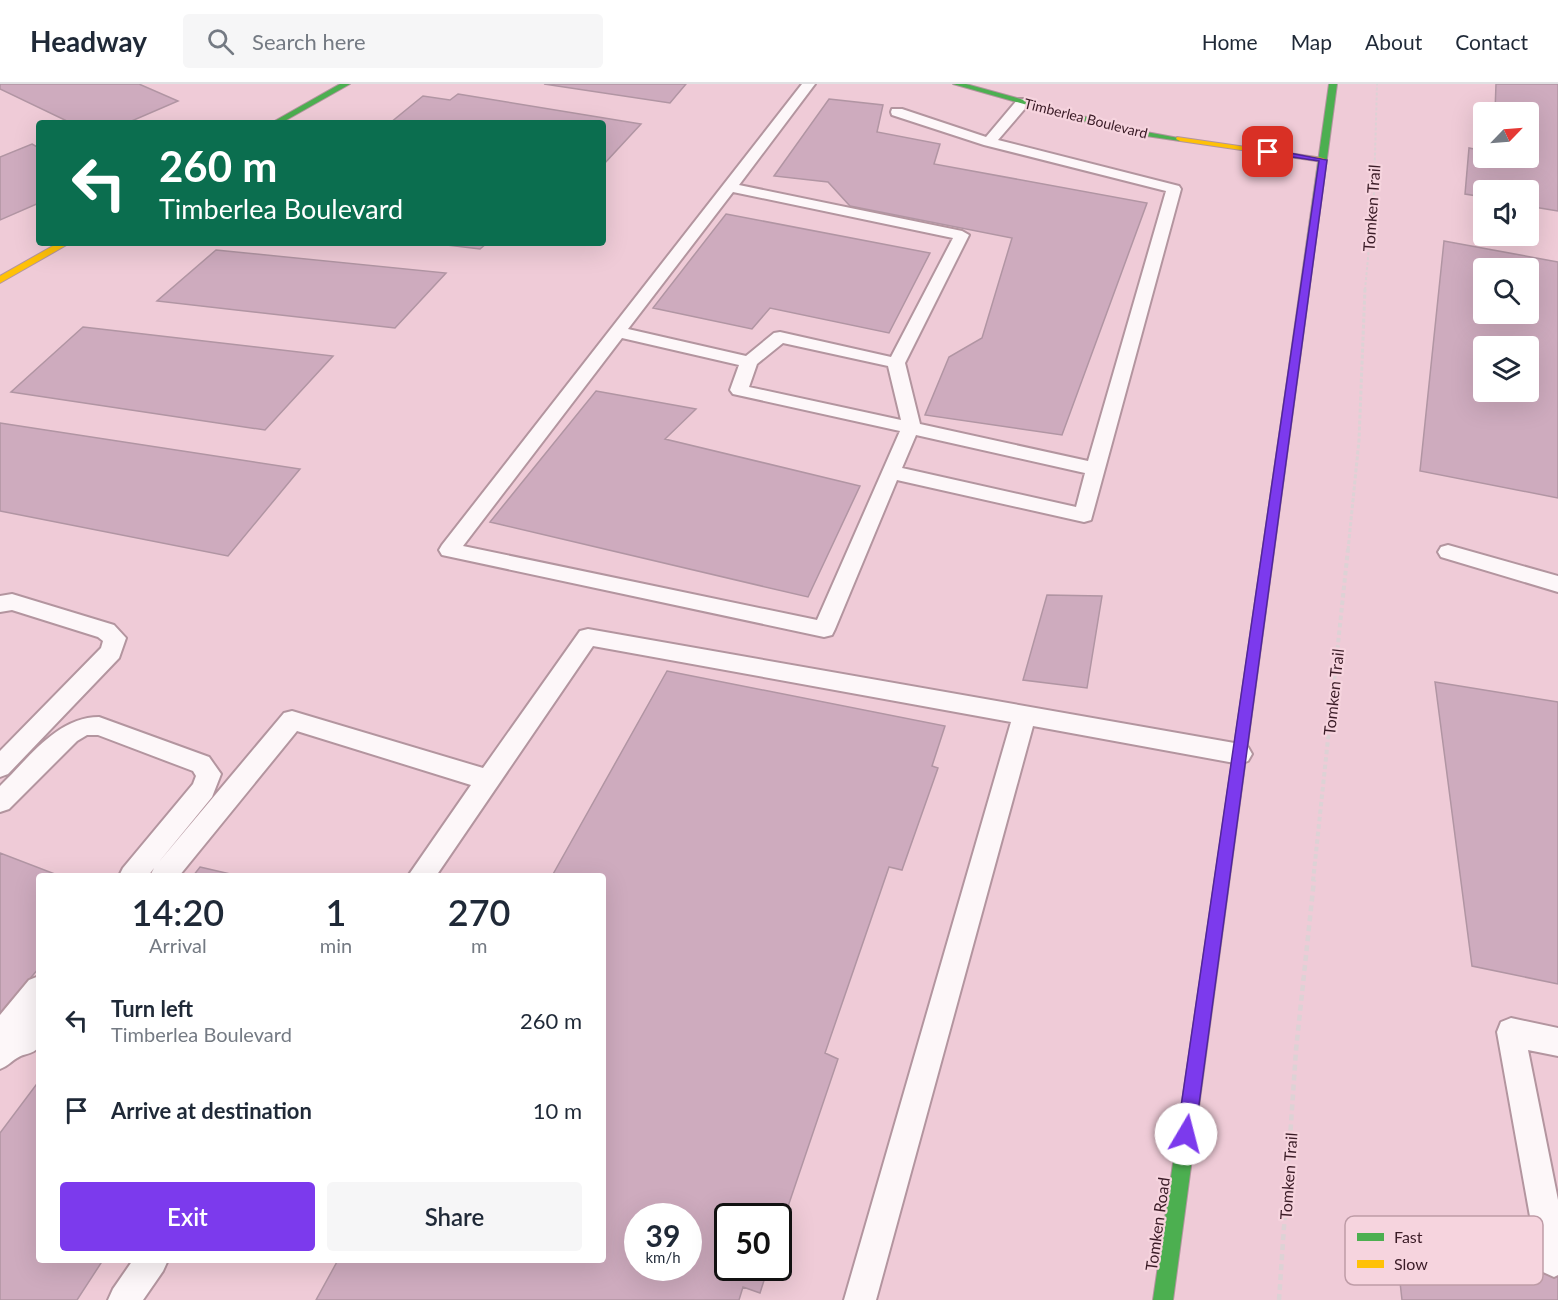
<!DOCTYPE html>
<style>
:root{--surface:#fff;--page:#f6f6f7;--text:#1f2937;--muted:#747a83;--line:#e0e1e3;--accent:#7c3aed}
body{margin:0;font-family:Lato,sans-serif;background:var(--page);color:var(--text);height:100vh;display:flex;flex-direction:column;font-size:22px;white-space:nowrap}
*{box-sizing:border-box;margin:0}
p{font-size:20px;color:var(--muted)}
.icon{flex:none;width:33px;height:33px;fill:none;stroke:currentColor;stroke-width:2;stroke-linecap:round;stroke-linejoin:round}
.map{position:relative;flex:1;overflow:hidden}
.panel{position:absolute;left:36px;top:789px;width:570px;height:390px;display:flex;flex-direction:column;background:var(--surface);border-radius:6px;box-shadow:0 6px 24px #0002}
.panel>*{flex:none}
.guide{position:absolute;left:36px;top:36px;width:570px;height:126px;border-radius:6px;box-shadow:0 6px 24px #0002;background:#0b6e4f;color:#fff;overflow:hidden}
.needle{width:39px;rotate:65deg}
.tools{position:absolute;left:1473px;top:18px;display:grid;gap:12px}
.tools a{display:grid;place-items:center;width:66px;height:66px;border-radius:6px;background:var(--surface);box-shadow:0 6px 24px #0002;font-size:30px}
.speed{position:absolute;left:624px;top:1119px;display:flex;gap:12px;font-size:30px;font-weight:700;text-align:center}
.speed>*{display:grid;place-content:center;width:78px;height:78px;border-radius:50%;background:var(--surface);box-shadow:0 6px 24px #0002;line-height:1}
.speed small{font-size:15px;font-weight:400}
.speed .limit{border:3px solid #111;border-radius:9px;background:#fff;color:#111}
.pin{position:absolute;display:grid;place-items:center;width:51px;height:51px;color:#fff;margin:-26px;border-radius:12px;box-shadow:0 3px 9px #0006}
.me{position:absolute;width:66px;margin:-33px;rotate:8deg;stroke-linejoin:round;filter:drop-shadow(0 0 4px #0008)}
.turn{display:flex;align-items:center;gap:21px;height:126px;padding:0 24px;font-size:27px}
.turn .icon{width:78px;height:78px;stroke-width:2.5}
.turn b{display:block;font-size:42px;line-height:51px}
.eta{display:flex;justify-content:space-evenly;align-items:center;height:102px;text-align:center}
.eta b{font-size:36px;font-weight:600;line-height:42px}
.primary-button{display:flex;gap:12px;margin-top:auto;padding:12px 24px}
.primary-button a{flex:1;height:69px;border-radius:6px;background:var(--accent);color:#fff;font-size:24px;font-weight:600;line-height:69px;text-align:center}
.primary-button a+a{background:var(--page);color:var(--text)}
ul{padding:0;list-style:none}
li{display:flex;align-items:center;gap:18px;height:90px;padding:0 24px}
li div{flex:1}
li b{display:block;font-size:22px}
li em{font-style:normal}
header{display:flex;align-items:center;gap:36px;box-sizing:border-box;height:84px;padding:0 30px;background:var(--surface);border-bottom:2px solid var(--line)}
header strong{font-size:28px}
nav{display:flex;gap:33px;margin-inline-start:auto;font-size:21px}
.search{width:420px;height:54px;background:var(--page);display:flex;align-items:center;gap:15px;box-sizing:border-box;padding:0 21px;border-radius:6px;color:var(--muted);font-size:22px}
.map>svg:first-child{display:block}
.building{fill:#ceabbe;stroke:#b195a3;stroke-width:1.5;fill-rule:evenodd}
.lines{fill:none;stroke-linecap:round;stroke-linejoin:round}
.lane-casing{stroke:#b3959f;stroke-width:4}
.fast-casing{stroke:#b3959f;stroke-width:2}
.slow-casing{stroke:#b3959f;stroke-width:2}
.path-far3{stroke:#ddd2d5;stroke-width:2;stroke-dasharray:3 2;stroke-linecap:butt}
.path-far2{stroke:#ddd2d5;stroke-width:3;stroke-dasharray:4 2;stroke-linecap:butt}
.path-far1{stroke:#ddd2d5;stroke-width:4;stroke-dasharray:4.5 3;stroke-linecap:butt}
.path{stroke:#ddd2d5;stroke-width:4.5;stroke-dasharray:6 4;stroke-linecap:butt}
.lane{fill:#fdf7f9;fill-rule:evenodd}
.fast{fill:#4caf50;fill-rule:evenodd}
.slow{fill:#ffc107;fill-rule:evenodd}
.route{fill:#7c3aed;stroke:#51269a;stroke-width:1.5}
.labels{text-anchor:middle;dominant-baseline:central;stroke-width:4.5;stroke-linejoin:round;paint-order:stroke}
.far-street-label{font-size:14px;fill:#3a1b26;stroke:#f6d4de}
.street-label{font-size:16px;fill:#3a1b26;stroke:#f6d4de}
.key{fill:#f6d4de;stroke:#be9ca7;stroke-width:1.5}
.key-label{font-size:16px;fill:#3a1b26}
</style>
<header>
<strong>Headway</strong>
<div class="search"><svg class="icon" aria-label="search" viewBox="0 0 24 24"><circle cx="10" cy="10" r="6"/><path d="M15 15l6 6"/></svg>Search here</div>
<nav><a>Home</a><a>Map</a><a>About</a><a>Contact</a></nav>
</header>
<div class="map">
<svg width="1558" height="1216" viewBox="0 0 1558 1216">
<rect width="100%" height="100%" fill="#efcbd7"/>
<path class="building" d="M0,0h139l39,17 -51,22h-56l-71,-34z
M544,0h142l-16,19z
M1496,0h62v127l-30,-5v-16h-44v7l-19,-3 4,-46 15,3v7h44v-46h-33z
M458,10l183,30 -38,41v-42h-213l33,-27 27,4z
M829,15l54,6 -6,27 63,12 -6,20 213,39 -85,232 -137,-20 24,-58 33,-19 30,-100 -162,-32 -22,-24 -54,-6z
M32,60l7,4v55l-39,17v-63z
M726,130l204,39 -41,80 -119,-25 -18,21 -99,-21z
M1444,157l114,21v236l-138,-27zM1484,184h44v46h-44zM1484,262h44v46h-44z
M430,159h57l-7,6z
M216,166l230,23 -51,55 -238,-27z
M83,243l250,29 -68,74 -254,-38z
M596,307l100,18 -31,30 195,47 -52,111 -318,-75z
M0,339l300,46 -72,87 -228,-45z
M1047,511l55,1 -15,92 -64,-8z
M667,587l278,55 -13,40 6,2 -36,102 -13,-3 -64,186 13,6 -60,177v-20h-50v52h40l-8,25 -17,-6 -4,13h-423l22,-40h265v-384h-51zM638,1132h50v52h-50z
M1435,598l123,20v282l-86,-18z
M0,769l60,23h-21v92l-39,46z
M200,783l39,9h-46z
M39,997v179h64l-26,40h-77v-167z
M1395,1153l163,40v23h-156z"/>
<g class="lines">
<g class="lane-casing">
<path id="lane" d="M802,0h13l-76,101 223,46 7,4 -64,128 15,61 168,37 78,-270 -182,-46 -92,-30 -1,-3 1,-3h10l84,28 32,-38h10l1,3 -1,3 -30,35 181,46 2,3 -90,331 -7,2 -187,-42 -62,149 -3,6 -8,2 -382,-82 -3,-5 3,-5zM733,108l220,46 -62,119 -111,-25 -6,1 -28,23 -118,-27zM622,254l117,27 -9,25 3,4 167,37 -83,189 -354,-74zM783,259l105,23 13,54 -152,-33 8,-23zM916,351l169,38 -9,34 -174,-39z
M1448,461l110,31v16l-117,-35 -3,-5 3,-5z
M12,510l102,31 12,13 -7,20 -111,116 -8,3v-26l101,-103 2,-7 -5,-4 -86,-27 -12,2v-16z
M588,545l652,115 8,3 4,7 -4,7 -8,3 -207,-38 -157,574h-32l167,-578 -418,-76 -157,230h-28l63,-91 -174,-54 -118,145h-29l4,-8 -6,8h-29l4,-8 70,-84 3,-8 -3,-5 -95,-36h-11l-10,6 -68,68 -9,3v-26c28,-27 57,-69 99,-69l110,40 12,17 -9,23 -54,66 126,-150 8,-2 191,57 97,-137z
M39,892v71c-7,8 -15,6 -22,11 -7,4 -9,8 -17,11v-54l29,-35z
M1511,934l47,10v28l-30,-6 30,150v75l-4,2 -11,-5 -5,-11 -41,-229 4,-10z
M133,1176h35l-5,11 -20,29h-35l5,-11z"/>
</g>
<g class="fast-casing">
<path id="fast" d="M340,0h10l-69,39h-10z
M953,0h13l164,45 54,10 -4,2 -54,-8z
M1329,0h8l-39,290 -5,3 -5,-3z
M1234,705l5,2 2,4 -68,505h-20l74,-505 2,-4z"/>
</g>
<g class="slow-casing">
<path id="slow" d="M1177,53l146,21 4,2 -4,2 -143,-21 -4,-2z
M58,159h12l-70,40v-7z
M1293,287l5,3 -57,421 -2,4 -5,2 -5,-2 -2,-4 61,-421z"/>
</g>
<path class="path-far3" d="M1365,206l9,-97 3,-109"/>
<path class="path-far2" d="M1348,466l11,-110 6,-152"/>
<path class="path-far1" d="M1313,797l35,-332"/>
<path class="path" d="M1279,1216l17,-250 18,-170"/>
<use href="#lane" class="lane"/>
<use href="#fast" class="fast"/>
<use href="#slow" class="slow"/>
</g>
<path class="route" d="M1268,65l59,11 -132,974 -3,6 -6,3 -6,-3 -3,-6 142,-973 -54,-8 -1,-1z"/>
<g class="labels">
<g class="far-street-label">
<text transform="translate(1086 34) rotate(14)">Timberlea Boulevard</text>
</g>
<g class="street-label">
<text transform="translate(1371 124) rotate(-86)">Tomken Trail</text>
<text transform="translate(1333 608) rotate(-84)">Tomken Trail</text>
<text transform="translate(1288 1092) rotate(-86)">Tomken Trail</text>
<text transform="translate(1157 1140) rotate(-82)">Tomken Road</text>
</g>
</g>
<rect x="1345" y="1132" width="198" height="69" rx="9" class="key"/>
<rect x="1357" y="1149" width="27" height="8" fill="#4caf50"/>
<rect x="1357" y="1176" width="27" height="8" fill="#ffc107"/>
<g class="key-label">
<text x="1394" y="1159">Fast</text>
<text x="1394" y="1186">Slow</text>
</g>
</svg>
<div class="tools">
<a><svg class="needle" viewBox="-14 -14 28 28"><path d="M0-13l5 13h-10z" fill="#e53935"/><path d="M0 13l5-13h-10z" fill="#747a83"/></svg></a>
<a><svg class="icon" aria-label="sound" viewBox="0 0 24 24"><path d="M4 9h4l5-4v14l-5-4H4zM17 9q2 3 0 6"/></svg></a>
<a><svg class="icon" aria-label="search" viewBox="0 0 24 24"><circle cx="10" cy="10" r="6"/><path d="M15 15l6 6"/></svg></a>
<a><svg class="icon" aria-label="layers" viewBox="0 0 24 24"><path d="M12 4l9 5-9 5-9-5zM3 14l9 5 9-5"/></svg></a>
</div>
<div class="speed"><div>39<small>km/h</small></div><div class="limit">50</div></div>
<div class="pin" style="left:1268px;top:68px;background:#d93025"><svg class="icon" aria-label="arrive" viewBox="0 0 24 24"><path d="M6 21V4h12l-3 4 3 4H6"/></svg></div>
<svg class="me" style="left:1186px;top:1050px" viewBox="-20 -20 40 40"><circle r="19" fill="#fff"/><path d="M0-13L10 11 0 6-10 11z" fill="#7c3aed"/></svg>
<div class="guide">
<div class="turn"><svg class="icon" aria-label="left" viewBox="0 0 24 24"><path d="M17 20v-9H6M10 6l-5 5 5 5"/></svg><div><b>260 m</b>Timberlea Boulevard</div></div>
</div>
<section class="panel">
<div class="eta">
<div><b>14:20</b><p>Arrival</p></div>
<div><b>1</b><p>min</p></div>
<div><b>270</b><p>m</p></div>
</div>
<ul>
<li><svg class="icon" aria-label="left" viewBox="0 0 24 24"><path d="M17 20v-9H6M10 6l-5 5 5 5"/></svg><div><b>Turn left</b><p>Timberlea Boulevard</p></div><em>260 m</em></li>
<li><svg class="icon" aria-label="arrive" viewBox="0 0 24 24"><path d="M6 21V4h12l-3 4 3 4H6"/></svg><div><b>Arrive at destination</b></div><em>10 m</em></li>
</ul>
<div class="primary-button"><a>Exit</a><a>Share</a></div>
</section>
</div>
